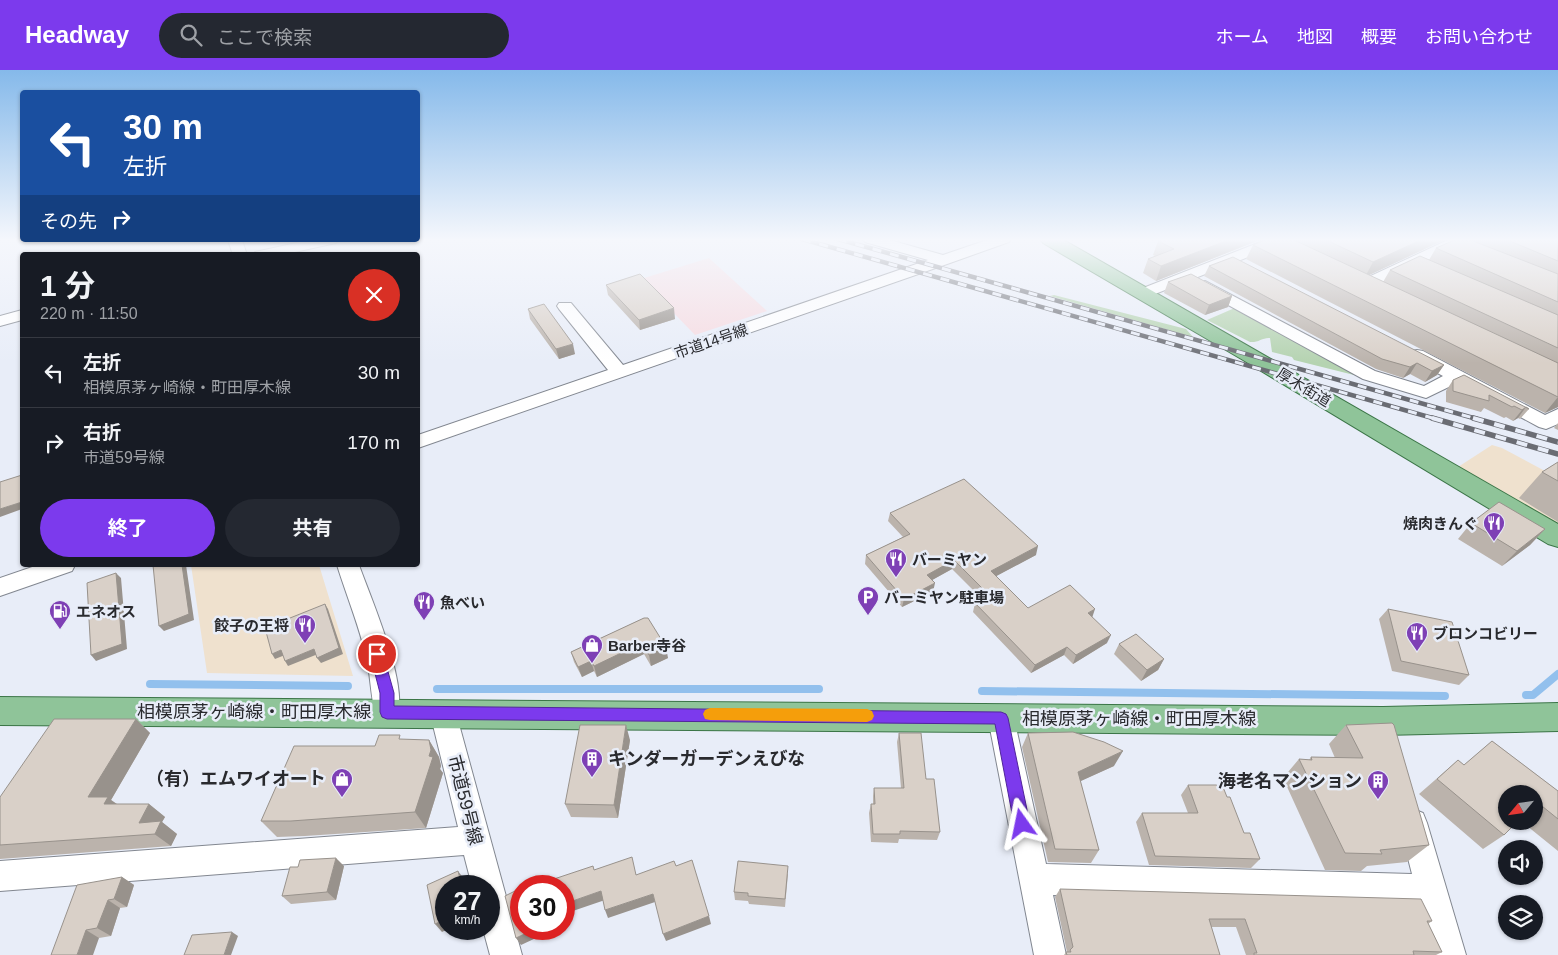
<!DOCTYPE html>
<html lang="ja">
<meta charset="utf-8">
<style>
:root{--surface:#171b24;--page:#242831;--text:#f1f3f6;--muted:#9ea1a6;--line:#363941;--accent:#7c3aed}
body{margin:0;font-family:Helvetica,"Noto Sans JP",sans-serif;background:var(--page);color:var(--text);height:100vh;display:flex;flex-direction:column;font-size:19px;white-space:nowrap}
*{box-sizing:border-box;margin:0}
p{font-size:16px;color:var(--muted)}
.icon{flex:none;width:28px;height:28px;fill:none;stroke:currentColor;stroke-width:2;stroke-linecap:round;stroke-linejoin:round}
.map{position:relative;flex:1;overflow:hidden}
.sheet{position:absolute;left:20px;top:182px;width:400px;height:315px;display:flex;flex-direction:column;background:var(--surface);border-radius:5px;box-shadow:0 1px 4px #0004}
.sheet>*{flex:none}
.banner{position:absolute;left:20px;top:20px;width:400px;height:152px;border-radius:5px;box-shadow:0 1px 4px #0004;background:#1a4fa0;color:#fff;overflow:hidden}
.needle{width:32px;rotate:241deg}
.fabs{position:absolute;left:1498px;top:715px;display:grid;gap:10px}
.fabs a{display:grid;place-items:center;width:45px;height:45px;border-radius:50%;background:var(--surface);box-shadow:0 1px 4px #0004;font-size:25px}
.speed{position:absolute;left:435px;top:805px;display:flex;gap:10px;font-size:25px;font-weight:700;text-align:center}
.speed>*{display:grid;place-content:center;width:65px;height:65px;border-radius:50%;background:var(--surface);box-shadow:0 1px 4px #0004;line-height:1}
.speed small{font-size:12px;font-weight:400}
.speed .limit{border:8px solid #d22;background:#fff;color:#111}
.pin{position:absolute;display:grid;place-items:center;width:42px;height:42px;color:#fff;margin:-21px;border:2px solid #fff;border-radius:50%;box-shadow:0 1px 5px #0007}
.me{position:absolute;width:55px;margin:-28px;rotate:348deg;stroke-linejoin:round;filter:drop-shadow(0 0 4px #0008)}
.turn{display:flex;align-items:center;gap:18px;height:105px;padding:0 20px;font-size:22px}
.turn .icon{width:65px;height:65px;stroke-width:2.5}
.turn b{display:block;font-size:35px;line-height:42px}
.then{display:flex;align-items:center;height:48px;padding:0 20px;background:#0003;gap:10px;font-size:19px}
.round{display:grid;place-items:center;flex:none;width:52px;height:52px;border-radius:26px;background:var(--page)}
.overview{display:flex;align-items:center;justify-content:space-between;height:85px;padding:0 20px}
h1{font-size:30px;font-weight:700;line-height:38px}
.button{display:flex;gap:10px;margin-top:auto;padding:10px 20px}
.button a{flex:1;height:58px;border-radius:30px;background:var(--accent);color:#fff;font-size:20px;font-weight:700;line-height:58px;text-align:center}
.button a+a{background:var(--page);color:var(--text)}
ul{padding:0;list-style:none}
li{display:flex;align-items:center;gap:15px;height:70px;padding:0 20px;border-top:1px solid var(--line)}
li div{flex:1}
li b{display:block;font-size:19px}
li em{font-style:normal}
header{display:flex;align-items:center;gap:30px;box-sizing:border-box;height:70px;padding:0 25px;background:var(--accent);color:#fff}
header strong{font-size:24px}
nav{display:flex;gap:28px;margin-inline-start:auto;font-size:18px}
.search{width:350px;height:45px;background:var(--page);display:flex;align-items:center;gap:12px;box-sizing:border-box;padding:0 18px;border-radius:28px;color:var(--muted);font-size:19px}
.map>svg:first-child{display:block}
.commercial{fill:#efe1ce}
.industrial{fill:#f6dbe1}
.green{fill:#b5d3b1}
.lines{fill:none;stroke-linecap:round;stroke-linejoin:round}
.stream{stroke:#92c0ed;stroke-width:8}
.minor-casing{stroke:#828790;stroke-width:2}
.major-casing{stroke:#3b7547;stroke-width:2}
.minor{fill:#fff;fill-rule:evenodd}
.major{fill:#8fc499;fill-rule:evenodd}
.rail-far1-casing{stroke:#6a6c73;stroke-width:4.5}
.rail-casing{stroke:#6a6c73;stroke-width:5.5}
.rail-far1{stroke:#e8edf8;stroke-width:3;stroke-dasharray:9;stroke-linecap:butt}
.rail{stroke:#e8edf8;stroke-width:4;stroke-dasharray:11;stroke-linecap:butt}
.wall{fill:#bbb3ac}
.shaded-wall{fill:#98928c}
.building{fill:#d9d0c8;stroke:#98928c}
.route{fill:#7c3aed;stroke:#51269a}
.slow{fill:#f59e0b}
.labels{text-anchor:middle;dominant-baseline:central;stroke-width:5;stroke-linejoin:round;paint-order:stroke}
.street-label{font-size:15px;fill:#292a2e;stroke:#e8edf8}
.poi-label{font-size:15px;font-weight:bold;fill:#292a2e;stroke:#e8edf8;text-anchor:start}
.near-street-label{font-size:18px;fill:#292a2e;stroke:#e8edf8}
.near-poi-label{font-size:18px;font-weight:bold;fill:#292a2e;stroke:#e8edf8;text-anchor:end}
</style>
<header>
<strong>Headway</strong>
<div class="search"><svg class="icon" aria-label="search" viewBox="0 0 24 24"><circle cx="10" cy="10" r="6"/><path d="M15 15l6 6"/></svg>ここで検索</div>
<nav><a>ホーム</a><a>地図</a><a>概要</a><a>お問い合わせ</a></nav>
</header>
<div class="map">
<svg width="1558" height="885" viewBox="0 0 1558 885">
<rect width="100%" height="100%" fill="#e8edf8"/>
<path class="commercial" d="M1492,375l10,3 56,30v48l-100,-59z
M191,495h128l34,111 -146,-3z"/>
<path class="industrial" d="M709,188l58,53 -72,24 -54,-56z"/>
<path class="green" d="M1054,225l132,34 7,8 -143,-41z
M1237,237l125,70 -68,-17 -2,-3 -20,-5 -2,-14c-7,-1 -12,5 -20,4l-43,-22z"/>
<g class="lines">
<path class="stream" d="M150,614l198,2
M437,619h382
M982,621l463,5
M1526,625h7l25,-21"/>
<g class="minor-casing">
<path id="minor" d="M863,169h23l57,16 47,-16h21l-2,3 -59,21 -532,185v-13l190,-65 -49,-61 -2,-3 2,-3h12l52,62 305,-105 -63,-18z
M1268,169h14l1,2 -2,3 -131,52h-12l-2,-3 2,-3z
M1450,169h19l-2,3 -95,45h-12l-2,-3 2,-3z
M228,170h14l5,15h-14z
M310,170h28l-2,3 -55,12h-28l2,-3z
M1205,211l170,90 49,15 19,-10 -32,-17 -3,-4 3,-4 6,-1 6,1 122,64 13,-6v15l-12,5 -7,-2 -82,-44 -31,15 -63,-19 -164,-90 -2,-3 2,-3z
M22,240v10l-22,6v-10z
M38,495h37l-3,6 -72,25v-18z
M337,495h22c12,34 52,124 37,155l-9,4 -9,-4c-7,-14 -7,-42 -11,-60 -7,-32 -20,-63 -30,-95z
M443,631l9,4 4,8 66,242h-32l-7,-26h6v-43h-17l-8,-31 -464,36v-30l458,-34 -28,-114 4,-8z
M1001,636l9,4 4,8 32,146 366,10 -13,-51 4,-10 10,-4 10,4 4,10 39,132h-32l-13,-50 -368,-10 13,60h-32l-46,-237 4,-8z"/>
</g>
<g class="major-casing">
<path id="major" d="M1040,169h22l496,285v23l-10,-3 -305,-184 -200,-117z
M0,627l1383,10 175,-4v28l-175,4 -1383,-10z"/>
</g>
<use href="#minor" class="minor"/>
<use href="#major" class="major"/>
<g class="rail-far1-casing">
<path id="rail-far1" d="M802,169l634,180
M838,169l639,180"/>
</g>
<g class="rail-casing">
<path id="rail" d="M1432,348l126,36
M1473,348l85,24"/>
</g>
<use href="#rail-far1" class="rail-far1"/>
<use href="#rail" class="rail"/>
</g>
<path class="wall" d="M1163,169h99l-106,42 -13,-8 5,-14 7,-3 -2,-1 5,-14z
M1267,169h179l-77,36 14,7 7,-12 39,-10 7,-12 34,-9h88v168l-13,6 -299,-154 7,-14z
M1209,196l235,99 -7,10 -12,7 -15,-8 -7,4 -27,-9 -172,-93z
M1168,212l64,14 -4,11 -23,8 -41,-22z
M606,215l69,34 -35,11 -32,-35z
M528,239l47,45 -16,5 -29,-40z
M1453,310l76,29 -9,10 -2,-1 -5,3 -7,-4 -2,1 -20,-10 -3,4 -35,-10v-11z
M1558,353v7l-4,-2z
M1558,392v60l-39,-24 23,-26z
M890,443l146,42 -40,21 32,32 64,9 15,26 -34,21 -9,-9 -33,18 -58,-61 2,-9 8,-3 -31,-31 -20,11 1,12 -31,15 -37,-43 1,-9 37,-18 -15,-16z
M1471,453l74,6 -15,16 -28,21 -44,-27z
M1388,539l81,66 -10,10 -67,-14 -13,-52z
M644,548l24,40 -17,8 -7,-12 -47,23 -3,-6 -12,6 -8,-15 -3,-10z
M1119,574l45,15 -6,11 -17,11 -27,-27z
M136,649l14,14 -39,67 6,4h32l16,13 -3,5 15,12 -6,12 -171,13v-62z
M1346,655l83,120 -22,17 -40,4 -6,5 -36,-1 -42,-92 16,-19 10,1 2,-3 24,1 -6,-14z
M899,663l27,46 14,53 -3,8 -38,-1 -1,4 -27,-1 -2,-29 2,-9h2v-8l1,-8h27l-4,-46z
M1028,663l86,33 -34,15 19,69 -8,13 -43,-1 -26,-115z
M403,670h26l10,17 2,9 -1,3 3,4 -17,55 -121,8 -28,1 -16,-16 114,-75z
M630,670l-12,78 -47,-1 -6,-13z
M1492,671l66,50v60l-37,-30h13v-27l-30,41 -21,14 -64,-55 39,-34 6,5z
M1188,715l39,12 17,36 16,26 -9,9 -102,-3 -13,-43 6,-9h46l-7,-18z
M344,796l-8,34 -45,4 -9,-8z
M788,804l-3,33 -36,-3 -1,-3 -13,-1 -1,-8z
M122,807l12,8 -7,22 -7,1 -9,28 -12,2 -48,17z
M1060,819l372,32 -4,3 14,28 -6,3h-190l-10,-28h-25l9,28h-156l2,-3h1l-12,-55z"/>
<path class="shaded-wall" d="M1231,169h31l-106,42 5,-15z
M1423,169h23l-81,38 8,-15z
M1232,226l-4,11 -23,8 4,-10z
M674,238l1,11 -35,11 -1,-10z
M573,274l2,10 -16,5 -3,-10z
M1417,293l-7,11 -7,4 7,-11z
M1444,295l-7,10 -12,7 7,-11z
M1558,327v10l-13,6z
M1526,337l-8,11 -5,3 9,-11z
M22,432v7l-22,8v-8z
M1545,459l-15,16 -28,21 15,-15z
M1038,476l-2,9 -47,25 2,-9z
M954,490l-2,9 -27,15 2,-9z
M182,495h4l8,55 -30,11 -5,-5z
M116,503l5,5 6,71 -31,12 -5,-6z
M935,513l-2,9 -31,15 2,-8z
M325,534l3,5 15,45 -22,9 -4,-5z
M1095,539l-3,9 -4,-5z
M1111,565l-4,8 -34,21 3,-9z
M642,573l2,11 -47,23 -3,-11z
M666,577l2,11 -17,8 -2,-11z
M1067,577l-3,8 -33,18 4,-8z
M314,579l4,5 -30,12 -3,-5z
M281,580l4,5 -10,4 -3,-5z
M1164,589l-6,11 -17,11 6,-11z
M591,591l3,10 -12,6 -4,-10z
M136,649l14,14 -39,67 14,10 -4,7 -33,-20z
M626,655l4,15 -12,78 -4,-13z
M429,670l10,17 2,9 -1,3 3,4 -17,55 -11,-16 14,-56z
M1123,681l-9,15 -44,20 8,-14z
M149,734l16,13 -3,5 15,12 -6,12 -32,-23z
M336,788l8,8 -8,34 -9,-8z
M458,801l6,8 2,7h-4z
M122,807l12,8 -7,22 -13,-8z
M601,821l4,9 -41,14v-10z
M653,824l2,8 -47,16 -3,-8z
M108,830l12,8 -9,28 -14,-8z
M709,846l2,8 -45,17 -3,-7z
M446,849v10h2l-6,3 -7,-8z
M535,859h15l1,2 -30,14 -5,-7z
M86,860l13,8 -6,17h-16z
M232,862l6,4 -7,19h-7z"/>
<path class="building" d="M1162,169h69l-70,27 -13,-7 26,-10 -16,-8z
M1267,169h25l266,124v34l-305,-152z
M1324,169h99l-50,23z
M1457,169h11l90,35v28l-122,-54z
M1505,169h53v22z
M1420,186l138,59v33l-168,-78z
M1233,187l211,108 -12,6 -15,-8 -7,4 -28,-8 -173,-93z
M640,204l34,34 -35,12 -33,-35z
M1191,204l41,22 -23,9 -41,-23z
M544,234l29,40 -17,5 -28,-40z
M1464,305l65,34 -3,-2 -4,3 -8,-4 -2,1 -23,-12v6l-36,-10v-11z
M1558,392v19l-16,-9z
M22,405v27l-22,7v-27z
M964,409l74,67 -47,25 37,37 42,-23 25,24 -7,4 23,22 -35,20 -9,-8 -32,18 -60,-62 15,-7 -36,-36 -27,15 8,8 -31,16 -38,-44 44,-21 -20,-21z
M1499,432l46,27 -28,22 -46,-28z
M153,495h29l7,49 -30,12z
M116,503l6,71 -31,11 -4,-72z
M325,534l14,44 -22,10 -3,-9 -29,12 -4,-11 -9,4 -7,-26z
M1388,539l64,13 17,53 -68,-14z
M644,548h4l18,29 -17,8 -7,-12 -48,23 -3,-5 -13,6 -7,-15z
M1136,564l28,25 -17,11 -28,-26z
M54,649h82l-48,78h20l-4,7h45l-10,19 22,-2 -6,13 -155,11v-48z
M1392,653l2,2 35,120 -49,5 2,4 -37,-1 -46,-94 13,1 -1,-3 52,1 -17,-33z
M580,655h46l-12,80 -49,-1z
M1073,662l31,10 19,9 -45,21 21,78 -44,-1 -27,-116z
M899,663h22l5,46h8l6,53 -40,-1v3h-27l-2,-30h4l-1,-16h30z
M379,665h21l-1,4 30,1 2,10 -2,6 4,1 -18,55 -124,9h-30l33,-75h81z
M1492,671l66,50v28l-21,-17 -3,4v-12h-28v27h12l-14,14 -67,-56 21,-19 6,5z
M1188,715h28l7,2 4,10h3l14,36h6l10,26 -105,-3 -13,-43h56z
M632,787l4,18 38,-14 2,5 16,-6 17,56 -46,18 -10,-40 -48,16 -4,-19 -37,13v-18h-38l9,-4 1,3 57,-19 1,4z
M336,788l-9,34 -45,4 8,-29h8l2,-7z
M738,791l50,5 -3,33 -37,-3v-3l-14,-1z
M458,801l4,15h-16v33l-11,5 -8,-39z
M122,807l-8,22 -6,1 -11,28 -11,2 -9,25h-26l26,-70z
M521,818v41h14l-19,9 -11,-42z
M1060,819l361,10 11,22h-5l15,31 -29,-1 1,4h-160v-2h3l-12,-34h-36l11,36h-153l-1,-3h5l-1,-2 3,-3z
M232,862l-8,23h-40l8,-20z"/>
<linearGradient id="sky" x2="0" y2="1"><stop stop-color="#85b9ea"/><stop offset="0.58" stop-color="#f5f7fc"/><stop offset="1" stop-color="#f5f7fc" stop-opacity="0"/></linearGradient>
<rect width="1558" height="293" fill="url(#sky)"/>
<path class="route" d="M377,578l4,2 2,4 11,39v13l607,6 5,2 2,4 22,106 -3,6 -5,2 -5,-2 -3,-6 -19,-100 -608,-5 -5,-2 -2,-5v-19l-10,-39 2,-4z"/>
<path class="slow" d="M710,638l157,1 5,2 2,5 -2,4 -5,2 -157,-2 -5,-1 -2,-5 2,-4z"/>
<defs>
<g id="restaurant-pin" transform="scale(1.125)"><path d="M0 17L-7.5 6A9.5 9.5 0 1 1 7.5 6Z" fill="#7e40b5" stroke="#e8edf8"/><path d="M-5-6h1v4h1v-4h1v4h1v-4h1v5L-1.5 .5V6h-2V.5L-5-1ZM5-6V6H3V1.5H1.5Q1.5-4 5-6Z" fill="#fff"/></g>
<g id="parking-pin" transform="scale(1.125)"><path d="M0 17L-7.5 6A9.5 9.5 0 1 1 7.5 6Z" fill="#7e40b5" stroke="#e8edf8"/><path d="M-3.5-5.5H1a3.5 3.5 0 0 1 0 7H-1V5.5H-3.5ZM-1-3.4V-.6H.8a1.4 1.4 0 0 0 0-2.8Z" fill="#fff"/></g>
<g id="fuel-pin" transform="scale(1.125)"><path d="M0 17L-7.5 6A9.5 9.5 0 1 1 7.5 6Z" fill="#7e40b5" stroke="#e8edf8"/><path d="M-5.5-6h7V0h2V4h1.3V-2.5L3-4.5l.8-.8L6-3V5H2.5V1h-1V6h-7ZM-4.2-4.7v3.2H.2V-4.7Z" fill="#fff"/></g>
<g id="shop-pin" transform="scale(1.125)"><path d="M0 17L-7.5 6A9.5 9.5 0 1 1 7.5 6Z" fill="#7e40b5" stroke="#e8edf8"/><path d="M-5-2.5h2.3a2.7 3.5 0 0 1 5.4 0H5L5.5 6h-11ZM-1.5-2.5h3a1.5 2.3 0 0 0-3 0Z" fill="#fff"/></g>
<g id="building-pin" transform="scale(1.125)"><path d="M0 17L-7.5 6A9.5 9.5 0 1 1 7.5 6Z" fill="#7e40b5" stroke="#e8edf8"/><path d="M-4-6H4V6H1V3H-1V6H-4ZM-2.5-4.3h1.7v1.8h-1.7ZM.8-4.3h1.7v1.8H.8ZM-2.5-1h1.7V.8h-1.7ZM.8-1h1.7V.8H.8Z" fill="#fff"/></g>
</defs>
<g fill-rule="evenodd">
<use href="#restaurant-pin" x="1494" y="453"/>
<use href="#restaurant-pin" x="896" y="489"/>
<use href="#parking-pin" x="868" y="527"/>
<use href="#restaurant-pin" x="424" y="532"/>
<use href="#fuel-pin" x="60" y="541"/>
<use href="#restaurant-pin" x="305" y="555"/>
<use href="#restaurant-pin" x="1417" y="563"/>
<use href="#shop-pin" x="592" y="575"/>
<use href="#building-pin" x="592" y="689"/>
<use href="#shop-pin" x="342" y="709"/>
<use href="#building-pin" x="1378" y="711"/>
</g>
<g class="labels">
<g class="street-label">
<text transform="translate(711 271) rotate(-19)">市道14号線</text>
<text transform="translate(1304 317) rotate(31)">厚木街道</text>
</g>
<g class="poi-label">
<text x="1478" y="453" text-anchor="end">焼肉きんぐ</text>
<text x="912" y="489">バーミヤン</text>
<text x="884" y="527">バーミヤン駐車場</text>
<text x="440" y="532">魚べい</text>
<text x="76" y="541">エネオス</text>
<text x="289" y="555" text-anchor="end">餃子の王将</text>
<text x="1433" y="563">ブロンコビリー</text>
<text x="608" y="575">Barber寺谷</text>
</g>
<g class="near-street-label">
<text x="254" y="642">相模原茅ヶ崎線・町田厚木線</text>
<text x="1139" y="649">相模原茅ヶ崎線・町田厚木線</text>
<text transform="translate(465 730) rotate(76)">市道59号線</text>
</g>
<g class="near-poi-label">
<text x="608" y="689" text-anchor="start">キンダーガーデンえびな</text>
<text x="326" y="709">（有）エムワイオート</text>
<text x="1362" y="711">海老名マンション</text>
</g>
</g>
</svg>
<div class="fabs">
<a><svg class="needle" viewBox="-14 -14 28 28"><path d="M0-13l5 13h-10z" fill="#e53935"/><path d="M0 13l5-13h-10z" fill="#9ea1a6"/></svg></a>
<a><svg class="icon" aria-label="sound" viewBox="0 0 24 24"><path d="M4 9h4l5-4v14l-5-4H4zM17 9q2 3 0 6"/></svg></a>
<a><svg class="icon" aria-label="layers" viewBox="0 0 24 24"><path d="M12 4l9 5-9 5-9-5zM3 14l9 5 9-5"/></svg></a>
</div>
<div class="speed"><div>27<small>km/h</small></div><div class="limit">30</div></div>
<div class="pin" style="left:377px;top:584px;background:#d93025"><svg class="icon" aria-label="arrive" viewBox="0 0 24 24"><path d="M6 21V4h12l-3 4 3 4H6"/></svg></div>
<svg class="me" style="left:1022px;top:754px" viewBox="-20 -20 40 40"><path d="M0-17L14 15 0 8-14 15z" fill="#7c3aed" stroke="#fff" stroke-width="4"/></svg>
<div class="banner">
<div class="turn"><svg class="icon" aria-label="left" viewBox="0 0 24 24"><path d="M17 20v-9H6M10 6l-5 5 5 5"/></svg><div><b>30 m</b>左折</div></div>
<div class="then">その先<svg class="icon" aria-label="right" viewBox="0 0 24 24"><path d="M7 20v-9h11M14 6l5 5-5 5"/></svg></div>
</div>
<section class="sheet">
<div class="overview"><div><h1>1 分</h1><p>220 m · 11:50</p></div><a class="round" style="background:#d93025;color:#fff"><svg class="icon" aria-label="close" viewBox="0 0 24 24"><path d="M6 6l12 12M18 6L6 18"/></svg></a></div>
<ul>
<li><svg class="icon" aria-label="left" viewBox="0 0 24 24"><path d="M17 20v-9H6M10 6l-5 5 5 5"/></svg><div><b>左折</b><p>相模原茅ヶ崎線・町田厚木線</p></div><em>30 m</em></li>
<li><svg class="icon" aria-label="right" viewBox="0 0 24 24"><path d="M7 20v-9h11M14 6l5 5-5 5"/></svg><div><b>右折</b><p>市道59号線</p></div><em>170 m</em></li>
</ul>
<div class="button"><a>終了</a><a>共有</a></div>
</section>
</div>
